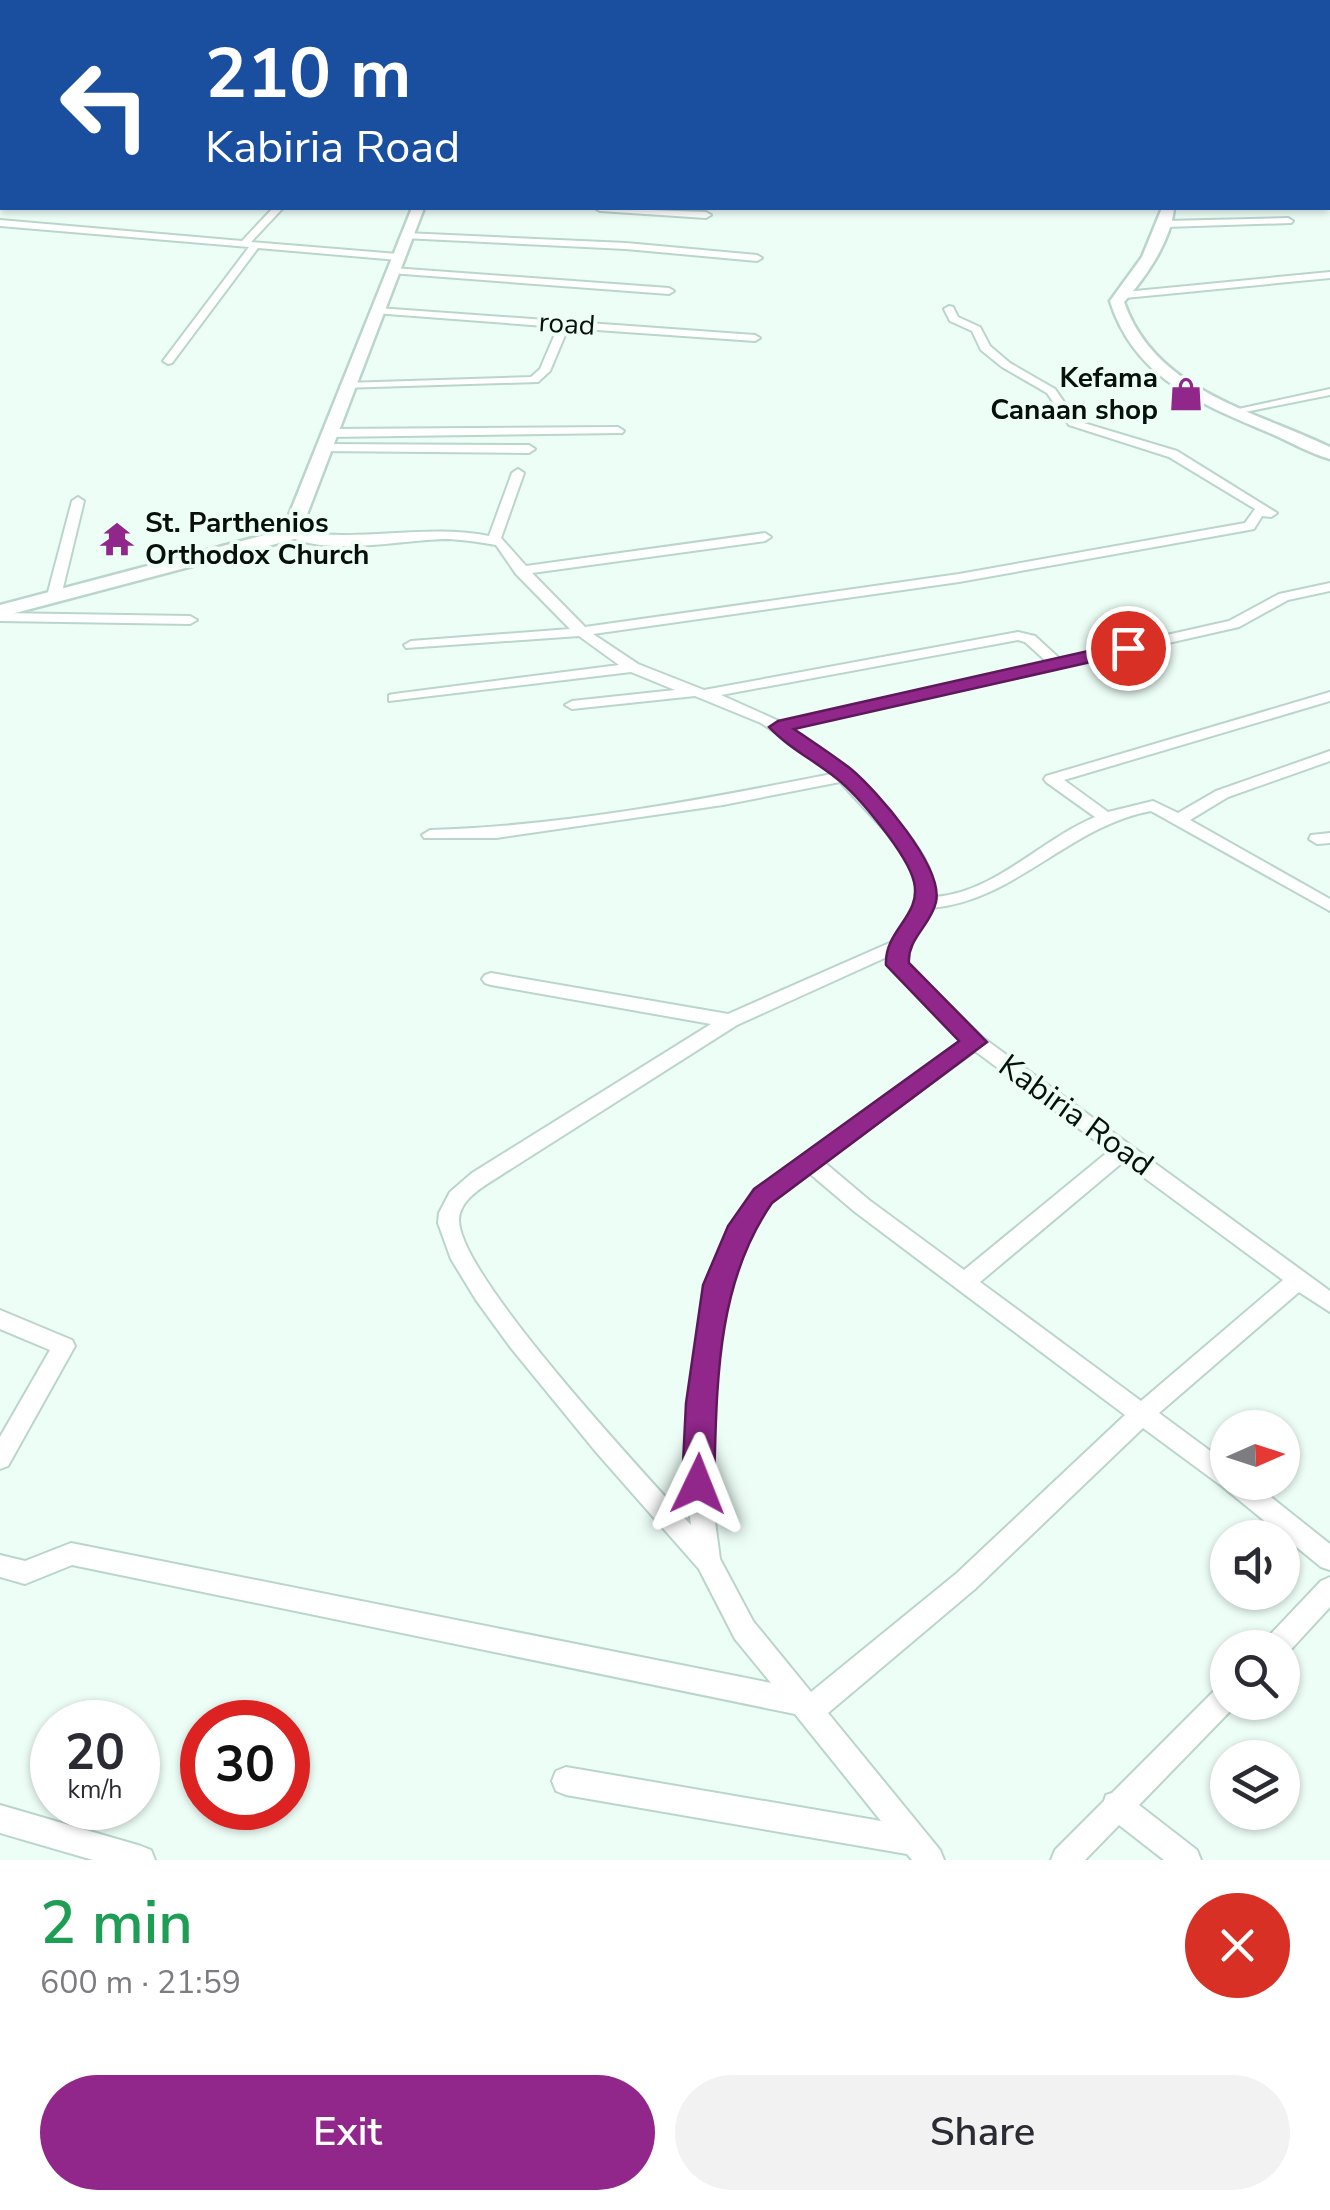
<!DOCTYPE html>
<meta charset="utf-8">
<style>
:root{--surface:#fff;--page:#f2f2f3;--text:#2b2b33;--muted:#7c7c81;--accent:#91278b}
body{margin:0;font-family:"Nunito Sans",sans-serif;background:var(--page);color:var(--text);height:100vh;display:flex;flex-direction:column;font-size:38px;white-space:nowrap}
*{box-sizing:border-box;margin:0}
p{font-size:32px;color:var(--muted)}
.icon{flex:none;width:55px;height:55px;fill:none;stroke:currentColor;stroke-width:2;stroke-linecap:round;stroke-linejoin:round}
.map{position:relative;height:1860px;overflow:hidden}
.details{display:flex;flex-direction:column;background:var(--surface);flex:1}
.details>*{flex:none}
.hud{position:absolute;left:0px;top:0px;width:1330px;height:210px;box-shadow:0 2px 8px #0004;background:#1a4fa0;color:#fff;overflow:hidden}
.needle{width:65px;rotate:87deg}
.fabs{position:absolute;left:1210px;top:1410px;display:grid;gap:20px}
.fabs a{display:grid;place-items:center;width:90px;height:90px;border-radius:50%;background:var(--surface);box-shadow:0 2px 8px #0004;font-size:50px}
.speed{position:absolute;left:30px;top:1700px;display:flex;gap:20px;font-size:50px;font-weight:700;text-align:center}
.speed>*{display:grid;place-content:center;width:130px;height:130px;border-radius:50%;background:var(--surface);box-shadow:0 2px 8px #0004;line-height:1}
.speed small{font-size:25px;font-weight:400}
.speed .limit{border:15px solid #d22;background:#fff;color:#111}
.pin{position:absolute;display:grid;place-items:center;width:85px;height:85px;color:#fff;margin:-42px;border:5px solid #fff;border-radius:50%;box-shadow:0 2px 10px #0007}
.me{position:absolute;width:110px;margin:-55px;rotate:2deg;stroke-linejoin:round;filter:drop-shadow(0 0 8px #0008)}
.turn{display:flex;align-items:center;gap:35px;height:210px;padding:0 40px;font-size:45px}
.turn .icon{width:130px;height:130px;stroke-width:2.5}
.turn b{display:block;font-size:70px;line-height:85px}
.round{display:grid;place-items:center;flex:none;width:105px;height:105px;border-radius:52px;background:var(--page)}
.overview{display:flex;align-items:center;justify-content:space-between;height:170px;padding:0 40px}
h1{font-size:60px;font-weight:600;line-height:75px;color:#1e9e55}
.cta{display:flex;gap:20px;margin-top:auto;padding:20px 40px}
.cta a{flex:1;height:115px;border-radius:60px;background:var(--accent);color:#fff;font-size:40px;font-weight:600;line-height:115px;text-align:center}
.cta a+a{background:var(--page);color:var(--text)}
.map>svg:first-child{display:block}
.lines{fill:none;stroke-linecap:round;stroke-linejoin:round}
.minor-casing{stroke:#bad6cc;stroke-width:4}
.secondary-casing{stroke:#bad6cc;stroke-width:5}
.minor{fill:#fff;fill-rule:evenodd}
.secondary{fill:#fff;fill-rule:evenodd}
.route{fill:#91278b;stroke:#5e195a;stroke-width:2.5}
.labels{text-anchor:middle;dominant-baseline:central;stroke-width:8;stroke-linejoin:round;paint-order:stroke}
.far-street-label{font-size:28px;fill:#07100d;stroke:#edfef7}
.far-poi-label{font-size:28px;font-weight:bold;fill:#07100d;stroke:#edfef7;text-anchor:end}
.street-label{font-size:32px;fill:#07100d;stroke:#edfef7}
</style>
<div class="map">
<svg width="1330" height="1860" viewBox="0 0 1330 1860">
<rect width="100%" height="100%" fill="#edfef7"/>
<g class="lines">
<g class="minor-casing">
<path id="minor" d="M25,0h6v2h-6z
M89,0h6v2h-6z
M478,0h8l2,2h-7z
M896,0l3,2h-7l1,-1z
M0,15h2v4h-2z
M1328,15h2v4h-2z
M0,34h2v4h-2z
M1328,168h2v6l-2,-1z
M273,208h10l-32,34 147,12 5,3 -5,3 -140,-12 -86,115 -4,1 -5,-3 86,-114 -249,-21v-6l242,21z
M595,208l111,4 5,3 -5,3 -106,-7z
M1288,218l5,3 -2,2 -126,4 -5,-3 5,-3z
M406,233l220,10 131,12 5,3 -5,3 -131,-12 -223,-11 -2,-2z
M393,268l276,20 5,3 -5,3 -279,-21v-4z
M1330,272v6l-205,20 -5,-3 5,-3z
M949,306l4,1 5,10 22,10 10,19 20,17 45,26 22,32 100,30 100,62 -6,4 -9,-1 -8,13 -5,1 -290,52 -366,52 45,30 66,26 314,-58 17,4 25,23 169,-38 50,-27 51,-11v8l-42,9 -49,27 -447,101 55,43 6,2 1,5c29,27 83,77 81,119 61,-5 105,-57 160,-80l-49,-35 -2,-3 2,-3 284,-84v9l-266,79 44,32 45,-11 25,12 38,-22 114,-40v10l-102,36 -38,23 140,79v12l-179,-100c-82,15 -136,90 -220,97l-21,35 -4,21 76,73 348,254v21l-31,-20 -140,121 69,51v18h24l78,62v26l-9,-3 -98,-80 -80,-59 -168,161 -147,124 112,137 4,10h-32l-5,-6 -341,-59 -10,-4 -4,-10 4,-10 10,-4 315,54 -86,-107 -723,-149 -47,19 -25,-7v-22l25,6 46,-18 700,140 -36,-44 -36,-70 -103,-117 -85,-104 -35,-48 -25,-41 -13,-36 1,-10 11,-21 22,-19 239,-149 -220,-39 -6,-2 -3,-4 3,-4 6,-2 237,41 166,-73 22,-37 2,-10 -3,-21 -18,-29 -57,-62 -117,23 -227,33h-72l-2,-3 8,-5c135,-4 270,-30 402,-56l-34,-27 -37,-24 -66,-27 -123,13 -7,-4 7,-4 103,-11 -44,-18 -242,29v-6l5,-1 225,-29 -40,-29 -173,12 -2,-3 7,-4 159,-12 -54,-55 -20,-29c-16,-3 -31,-5 -47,-6 -46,0 -125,19 -164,-5l6,-4c66,14 132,-7 198,6l23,-63 6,-4 6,4 -23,65 25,28 239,-33 6,4 -6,4 -233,32 53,54 374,-53 286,-51 10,-14 -86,-52 -100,-32 -22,-32 -45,-26 -21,-17 -9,-19 -22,-10 -6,-12zM1018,640l7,2 22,20 -266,60 -60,-27zM889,956l2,13 72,72 -207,149 -24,36 -26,59 -17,118 -3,81 5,41c-44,-49 -234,-251 -232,-306 1,-16 16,-27 28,-35l250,-159zM975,1051l134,100 -145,119 -95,-70 -45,-38zM1123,1162l160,118 -142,121 -161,-119zM809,1173l46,39 270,203 -168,158 -146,119 -58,-71 -33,-62 -10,-75 3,-81 15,-118 23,-56 19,-27z
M378,308l377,27 5,3 -5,3 -187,-13 -18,43 -12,11 -196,6 -2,-2 6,-3 185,-6 9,-8 18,-42 -184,-14 -1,-2z
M1330,389v6l-95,19 -6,-3z
M618,427l6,4 -2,2 -293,4 -6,-4 6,-4z
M322,444l207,1 6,4 -6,4 -211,-2v-6z
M78,497l6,4 -23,95 -7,4 -5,-1 -2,-3 25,-95z
M0,613l190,3 7,4 -7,4 -190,-3z
M1330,833v10l-13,1 -8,-5 2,-4z
M0,1310l72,30 3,6 -67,120 -8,3v-32l50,-87 -50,-21z
M1330,1577v30l-46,50 -2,-9h-20l4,-9 55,-58z
M1228,1682v20l9,2 -98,101 58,45 4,10h-37l-45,-35 -34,35h-34l4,-10 49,-49 2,-6 6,-2 107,-107z
M0,1805l141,41 10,4 4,10h-62l-93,-27z"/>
</g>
<g class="secondary-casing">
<path id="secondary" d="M226,0h14l2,2h-13z
M412,208h12l-126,330 -298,79v-12l283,-75z
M1162,208h12c-3,33 -28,69 -50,94 31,89 129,108 206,145v12c-22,-6 -43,-19 -65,-28 -68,-29 -131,-54 -155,-130l32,-44z"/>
</g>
<use href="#minor" class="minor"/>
<use href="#secondary" class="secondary"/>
</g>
<path class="route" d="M1128,642l7,2v8l-341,77c19,13 39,26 57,40 26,22 93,98 85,133 -5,23 -29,37 -27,61l78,79 -215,161c-57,82 -55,185 -58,281l-5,9 -11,4 -11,-4 -5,-9 4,-81 17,-118 25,-59 26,-37 205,-148 -73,-76c-2,-35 36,-49 28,-83 -6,-27 -56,-87 -78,-104 -21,-17 -49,-31 -67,-51l9,-6z"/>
<defs>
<g id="shop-bare" transform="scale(2.7)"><path d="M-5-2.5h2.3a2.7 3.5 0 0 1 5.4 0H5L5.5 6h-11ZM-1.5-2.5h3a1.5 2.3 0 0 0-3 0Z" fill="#91278b" stroke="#edfef7" stroke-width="2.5" paint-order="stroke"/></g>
<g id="temple-bare" transform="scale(2.7)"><path d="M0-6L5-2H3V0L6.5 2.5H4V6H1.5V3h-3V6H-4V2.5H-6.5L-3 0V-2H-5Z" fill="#91278b" stroke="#edfef7" stroke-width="2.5" paint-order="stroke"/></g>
</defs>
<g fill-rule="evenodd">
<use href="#shop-bare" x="1186" y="394"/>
<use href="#temple-bare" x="117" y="539"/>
</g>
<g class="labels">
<g class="far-street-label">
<text transform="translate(567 324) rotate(4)">road</text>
</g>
<g class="far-poi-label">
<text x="1158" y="378">Kefama<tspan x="1158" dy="32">Canaan shop</tspan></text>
<text x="145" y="523" text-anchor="start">St. Parthenios<tspan x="145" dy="32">Orthodox Church</tspan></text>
</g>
<g class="street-label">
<text transform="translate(1076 1115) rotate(36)">Kabiria Road</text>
</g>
</g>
</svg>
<div class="fabs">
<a><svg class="needle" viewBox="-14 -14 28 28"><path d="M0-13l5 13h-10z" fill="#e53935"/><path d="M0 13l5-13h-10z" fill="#7c7c81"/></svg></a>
<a><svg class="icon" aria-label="sound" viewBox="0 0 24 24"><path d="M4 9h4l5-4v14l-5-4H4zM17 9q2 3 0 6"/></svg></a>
<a><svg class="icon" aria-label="search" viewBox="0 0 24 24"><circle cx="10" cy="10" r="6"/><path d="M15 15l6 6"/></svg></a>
<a><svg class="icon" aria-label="layers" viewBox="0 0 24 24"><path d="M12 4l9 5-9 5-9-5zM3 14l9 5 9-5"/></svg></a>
</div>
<div class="speed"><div>20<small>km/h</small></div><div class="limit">30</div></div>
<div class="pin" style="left:1128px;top:648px;background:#d93025"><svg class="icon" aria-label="arrive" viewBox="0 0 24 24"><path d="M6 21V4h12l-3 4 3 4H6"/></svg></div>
<svg class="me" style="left:698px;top:1484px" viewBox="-20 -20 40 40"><path d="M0-17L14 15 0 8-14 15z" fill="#91278b" stroke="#fff" stroke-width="4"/></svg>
<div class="hud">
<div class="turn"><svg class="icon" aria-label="left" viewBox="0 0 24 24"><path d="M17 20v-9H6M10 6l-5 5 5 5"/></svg><div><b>210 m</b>Kabiria Road</div></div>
</div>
</div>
<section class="details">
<div class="overview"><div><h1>2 min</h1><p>600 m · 21:59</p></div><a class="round" style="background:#d93025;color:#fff"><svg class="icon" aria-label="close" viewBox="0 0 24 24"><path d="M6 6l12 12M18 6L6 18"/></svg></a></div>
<div class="cta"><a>Exit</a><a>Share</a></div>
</section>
